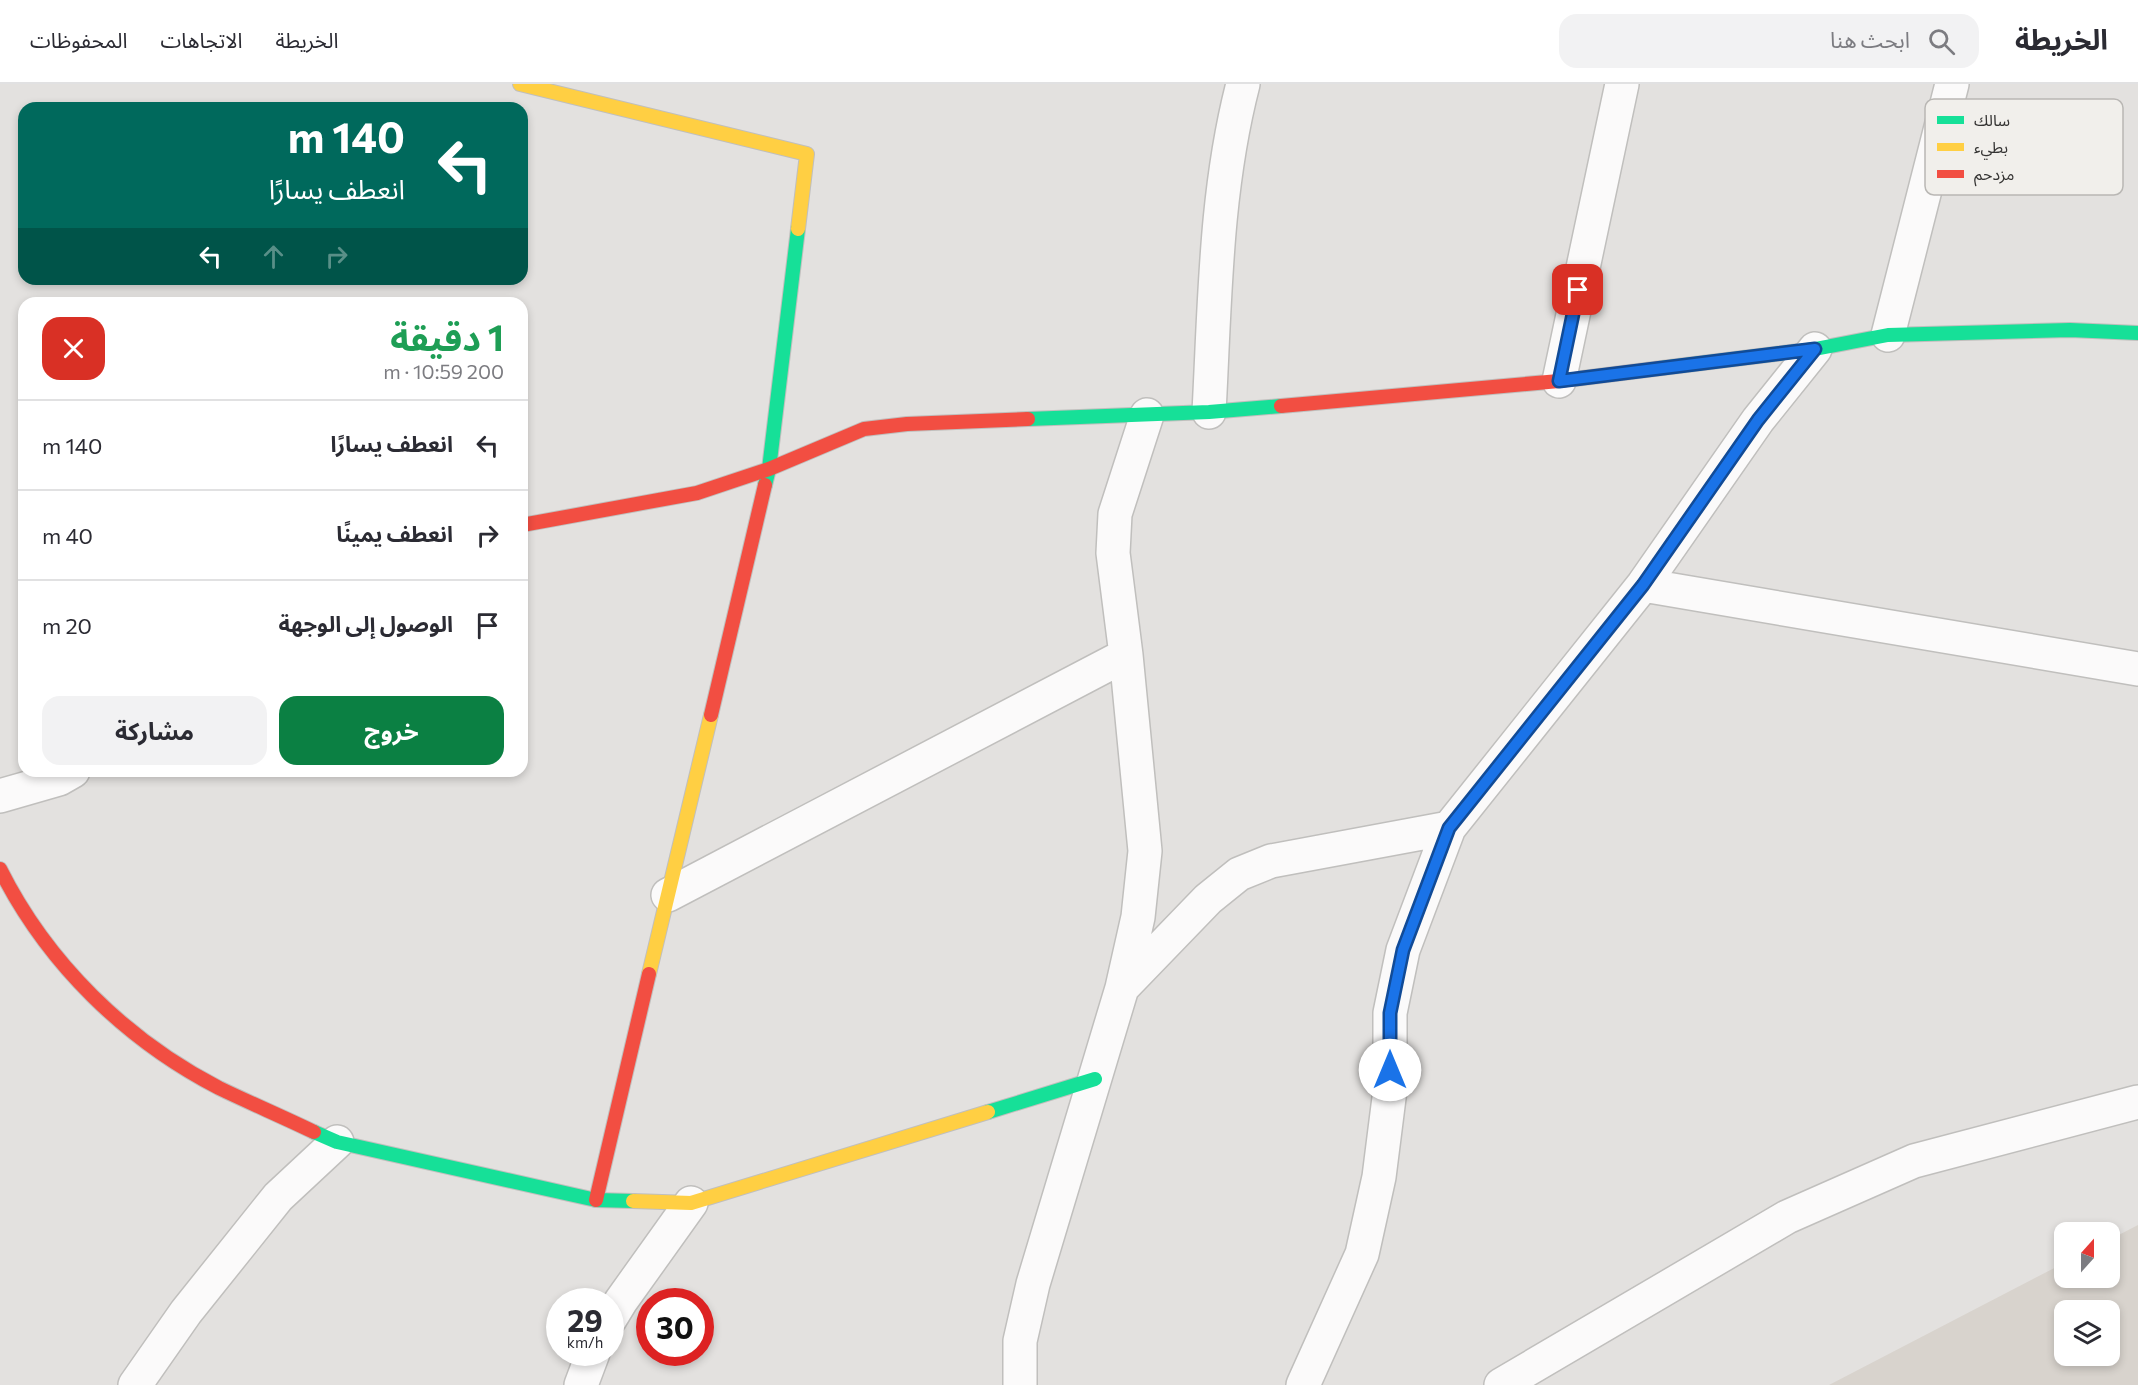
<!DOCTYPE html>
<html lang="ar">
<meta charset="utf-8">
<style>
:root{--surface:#fff;--page:#f2f2f3;--text:#2b2b33;--muted:#7c7c81;--line:#e1e1e2;--accent:#0b8043}
body{margin:0;font-family:Commissioner,"Noto Sans Arabic",sans-serif;background:var(--page);color:var(--text);direction:rtl;height:100vh;display:flex;flex-direction:column;font-size:22px;white-space:nowrap}
*{box-sizing:border-box;margin:0}
p{font-size:20px;color:var(--muted)}
.icon{flex:none;width:33px;height:33px;fill:none;stroke:currentColor;stroke-width:2;stroke-linecap:round;stroke-linejoin:round}
.map{position:relative;flex:1;overflow:hidden;direction:ltr}
.drawer{position:absolute;left:18px;top:213px;width:510px;height:480px;display:flex;flex-direction:column;background:var(--surface);border-radius:18px;box-shadow:0 3px 9px #0003;direction:rtl}
.drawer>*{flex:none}
.top-card{position:absolute;left:18px;top:18px;width:510px;height:183px;border-radius:18px;box-shadow:0 3px 9px #0003;direction:rtl;background:#00695c;color:#fff;overflow:hidden}
.needle{width:39px;rotate:21deg}
.buttons{position:absolute;left:2054px;top:1138px;display:grid;gap:12px}
.buttons a{display:grid;place-items:center;width:66px;height:66px;border-radius:12px;background:var(--surface);box-shadow:0 3px 9px #0003;font-size:30px}
.speed{position:absolute;left:546px;top:1204px;display:flex;gap:12px;font-size:30px;font-weight:700;text-align:center}
.speed>*{display:grid;place-content:center;width:78px;height:78px;border-radius:50%;background:var(--surface);box-shadow:0 3px 9px #0003;line-height:1}
.speed small{font-size:15px;font-weight:400}
.speed .limit{border:9px solid #d22;background:#fff;color:#111}
.pin{position:absolute;display:grid;place-items:center;width:51px;height:51px;color:#fff;margin:-26px;border-radius:12px;box-shadow:0 3px 9px #0006}
.me{position:absolute;width:66px;margin:-33px;rotate:0deg;stroke-linejoin:round;filter:drop-shadow(0 0 4px #0008)}
.turn{display:flex;align-items:center;gap:21px;height:126px;padding:0 24px;font-size:27px}
.turn .icon{width:78px;height:78px;stroke-width:2.5}
.turn b{display:block;font-size:42px;line-height:51px}
.lanes{display:flex;align-items:center;height:57px;padding:0 24px;background:#0003;justify-content:center;gap:30px;direction:ltr}
.lanes .off{opacity:.35}
.round{display:grid;place-items:center;flex:none;width:63px;height:63px;border-radius:18px;background:var(--page)}
.head{display:flex;align-items:center;justify-content:space-between;height:102px;padding:0 24px}
h1{font-size:36px;font-weight:700;line-height:45px;color:#1e9e55}
.button{display:flex;gap:12px;margin-top:auto;padding:12px 24px}
.button a{flex:1;height:69px;border-radius:18px;background:var(--accent);color:#fff;font-size:24px;font-weight:700;line-height:69px;text-align:center}
.button a+a{background:var(--page);color:var(--text)}
ul{padding:0;list-style:none}
li{display:flex;align-items:center;gap:18px;height:90px;padding:0 24px;border-top:2px solid var(--line)}
li div{flex:1}
li b{display:block;font-size:22px}
li em{font-style:normal}
header{display:flex;align-items:center;gap:36px;box-sizing:border-box;height:84px;padding:0 30px;background:var(--surface);border-bottom:2px solid var(--line)}
header strong{font-size:28px}
nav{display:flex;gap:33px;margin-inline-start:auto;font-size:21px}
.search{width:420px;height:54px;background:var(--page);display:flex;align-items:center;gap:15px;box-sizing:border-box;padding:0 21px;border-radius:18px;color:var(--muted);font-size:22px}
.map>svg:first-child{display:block}
.built{fill:#d8d3cd;fill-rule:evenodd}
.lines{fill:none;stroke-linecap:round;stroke-linejoin:round}
.street-casing{stroke:#c0bfbd;stroke-width:36}
.fast-casing{stroke:#c0bfbd;stroke-width:16}
.slow-casing{stroke:#c0bfbd;stroke-width:16}
.jam-casing{stroke:#c0bfbd;stroke-width:16}
.street{stroke:#fbfafa;stroke-width:33}
.fast{stroke:#16e098;stroke-width:14}
.slow{stroke:#ffcf43;stroke-width:14}
.jam{stroke:#f24e42;stroke-width:14}
.route-casing{stroke:#114b97;stroke-width:15}
.route{stroke:#1a73e8;stroke-width:10}
.key{fill:#f1efeb;stroke:#b9b7b4;stroke-width:1.5}
.key-label{font-size:16px;fill:#353433}
</style>
<header>
<strong>الخريطة</strong>
<div class="search"><svg class="icon" aria-label="search" viewBox="0 0 24 24"><circle cx="10" cy="10" r="6"/><path d="M15 15l6 6"/></svg>ابحث هنا</div>
<nav><a>الخريطة</a><a>الاتجاهات</a><a>المحفوظات</a></nav>
</header>
<div class="map">
<svg width="2138" height="1301" viewBox="0 0 2138 1301">
<rect width="100%" height="100%" fill="#e3e1df"/>
<path class="built" d="M2138,1141v160h-309l235,-122v15h45v-38zM2064,1227h45v45h-45z"/>
<g class="lines">
<g class="street-casing">
<path id="street" d="M1888,251l64,-251
M1559,297l63,-297
M1209,328c6,-110 6,-220 34,-328
M1643,501l495,84
M0,712l59,-17 14,-8
M668,811l458,-240
M1122,904l86,-89 31,-25 32,-13 178,-33
M610,1235l11,-18 70,-98
M135,1301l51,-73 92,-115 59,-55
M581,1301l12,-32
M1020,1301v-44l13,-57 89,-296 16,-71 7,-66 -19,-196 -13,-102 2,-39 32,-99
M1303,1301l59,-131 17,-77 11,-87v-77l13,-63 46,-122 194,-243 115,-165 57,-71
M1501,1301l286,-168 127,-56 224,-59"/>
</g>
<g class="fast-casing">
<path id="fast" d="M1662,284l153,-19 73,-14 182,-5 68,3
M1028,335l181,-7 72,-6
M765,401l4,-16 29,-240
M988,1028l107,-33
M314,1048l23,10 259,58 37,1"/>
</g>
<g class="slow-casing">
<path id="slow" d="M520,0l287,70 -9,75
M649,890l62,-259
M633,1117l58,2 297,-91"/>
</g>
<g class="jam-casing">
<path id="jam" d="M1281,322l278,-25 103,-13
M522,441l175,-32 72,-24 95,-40 43,-5 121,-5
M711,631l54,-230
M0,785c47,94 126,171 219,219 31,15 64,29 95,44
M596,1116l53,-226"/>
</g>
<use href="#street" class="street"/>
<use href="#fast" class="fast"/>
<use href="#slow" class="slow"/>
<use href="#jam" class="jam"/>
</g>
<g class="lines">
<g class="route-casing">
<path id="route" d="M1390,986v-57l13,-63 46,-122 194,-243 115,-165 57,-71 -256,32 19,-91"/>
</g>
<use href="#route" class="route"/>
</g>
<rect x="1925" y="15" width="198" height="96" rx="9" class="key"/>
<rect x="1937" y="32" width="27" height="8" fill="#16e098"/>
<rect x="1937" y="59" width="27" height="8" fill="#ffcf43"/>
<rect x="1937" y="86" width="27" height="8" fill="#f24e42"/>
<g class="key-label">
<text x="1974" y="42">سالك</text>
<text x="1974" y="69">بطيء</text>
<text x="1974" y="96">مزدحم</text>
</g>
</svg>
<div class="buttons">
<a><svg class="needle" viewBox="-14 -14 28 28"><path d="M0-13l5 13h-10z" fill="#e53935"/><path d="M0 13l5-13h-10z" fill="#7c7c81"/></svg></a>
<a><svg class="icon" aria-label="layers" viewBox="0 0 24 24"><path d="M12 4l9 5-9 5-9-5zM3 14l9 5 9-5"/></svg></a>
</div>
<div class="speed"><div>29<small>km/h</small></div><div class="limit">30</div></div>
<div class="pin" style="left:1578px;top:206px;background:#d93025"><svg class="icon" aria-label="arrive" viewBox="0 0 24 24"><path d="M6 21V4h12l-3 4 3 4H6"/></svg></div>
<svg class="me" style="left:1390px;top:986px" viewBox="-20 -20 40 40"><circle r="19" fill="#fff"/><path d="M0-13L10 11 0 6-10 11z" fill="#1a73e8"/></svg>
<div class="top-card">
<div class="turn"><svg class="icon" aria-label="left" viewBox="0 0 24 24"><path d="M17 20v-9H6M10 6l-5 5 5 5"/></svg><div><b>140 m</b>انعطف يسارًا</div></div>
<div class="lanes"><svg class="icon" aria-label="left" viewBox="0 0 24 24"><path d="M17 20v-9H6M10 6l-5 5 5 5"/></svg><svg class="icon off" aria-label="ahead" viewBox="0 0 24 24"><path d="M12 20V5M6 11l6-6 6 6"/></svg><svg class="icon off" aria-label="right" viewBox="0 0 24 24"><path d="M7 20v-9h11M14 6l5 5-5 5"/></svg></div>
</div>
<section class="drawer">
<div class="head"><div><h1>1 دقيقة</h1><p>200 m · 10:59</p></div><a class="round" style="background:#d93025;color:#fff"><svg class="icon" aria-label="close" viewBox="0 0 24 24"><path d="M6 6l12 12M18 6L6 18"/></svg></a></div>
<ul>
<li><svg class="icon" aria-label="left" viewBox="0 0 24 24"><path d="M17 20v-9H6M10 6l-5 5 5 5"/></svg><div><b>انعطف يسارًا</b></div><em>140 m</em></li>
<li><svg class="icon" aria-label="right" viewBox="0 0 24 24"><path d="M7 20v-9h11M14 6l5 5-5 5"/></svg><div><b>انعطف يمينًا</b></div><em>40 m</em></li>
<li><svg class="icon" aria-label="arrive" viewBox="0 0 24 24"><path d="M6 21V4h12l-3 4 3 4H6"/></svg><div><b>الوصول إلى الوجهة</b></div><em>20 m</em></li>
</ul>
<div class="button"><a>خروج</a><a>مشاركة</a></div>
</section>
</div>
